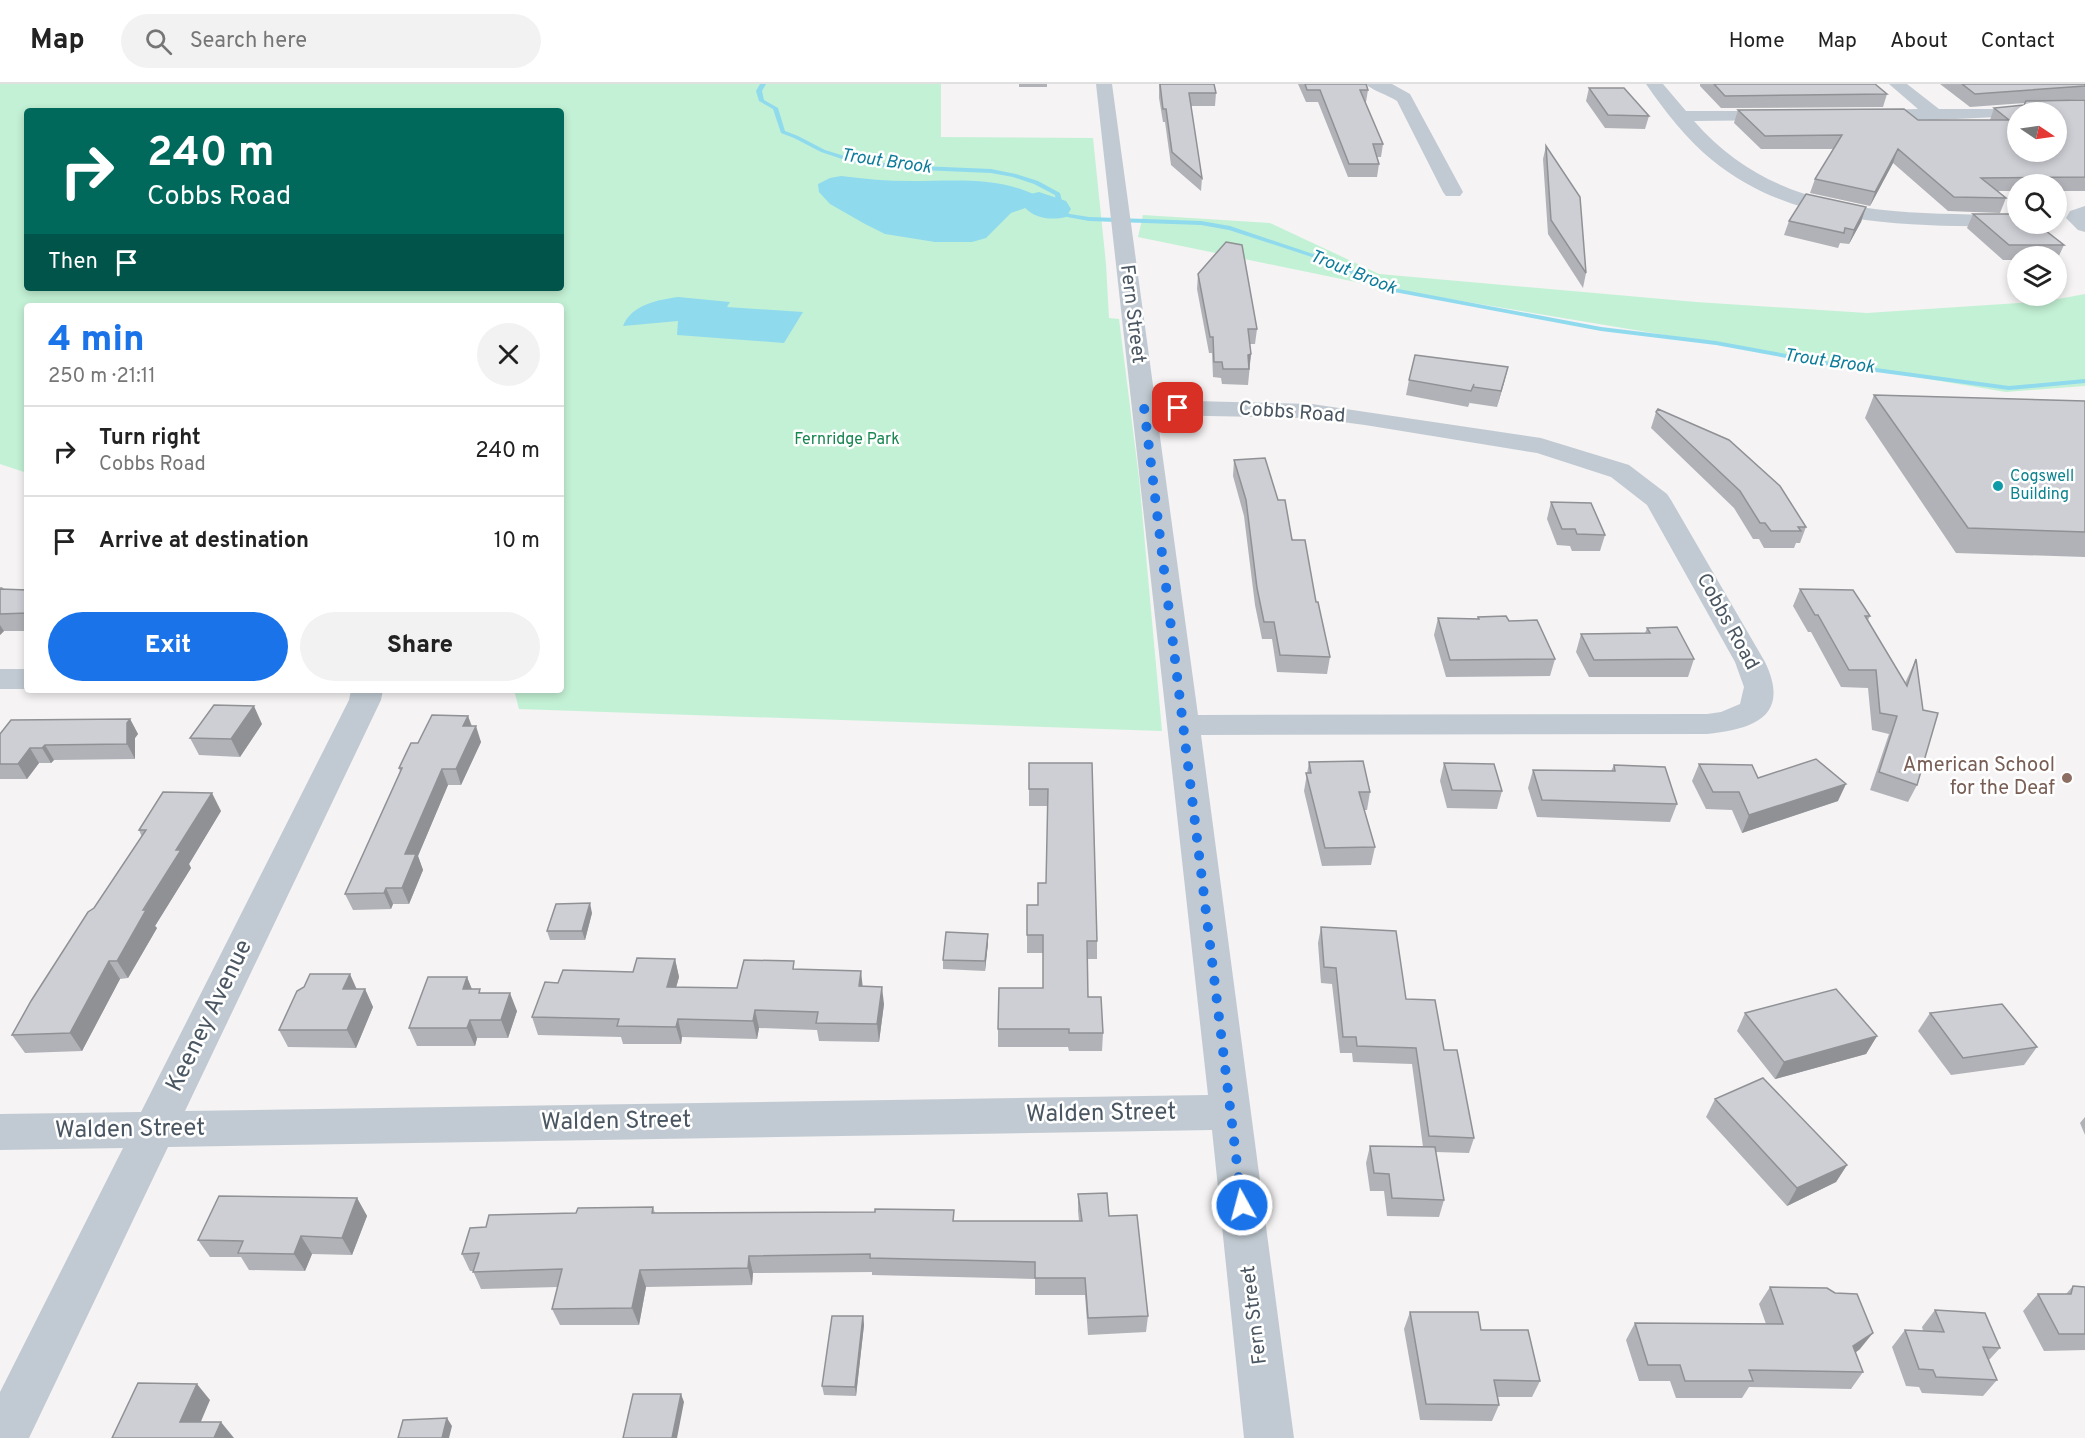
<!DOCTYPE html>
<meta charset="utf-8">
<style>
:root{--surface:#fff;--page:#f2f2f2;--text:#222;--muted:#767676;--line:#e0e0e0;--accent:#1a73e8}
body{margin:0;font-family:Overpass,sans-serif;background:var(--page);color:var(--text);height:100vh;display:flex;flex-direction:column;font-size:22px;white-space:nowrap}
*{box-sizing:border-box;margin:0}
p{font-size:20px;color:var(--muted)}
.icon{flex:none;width:33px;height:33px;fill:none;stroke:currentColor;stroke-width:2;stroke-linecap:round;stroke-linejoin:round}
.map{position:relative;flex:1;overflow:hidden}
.panel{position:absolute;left:24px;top:219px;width:540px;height:390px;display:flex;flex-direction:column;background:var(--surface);border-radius:6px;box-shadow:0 3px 9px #0003}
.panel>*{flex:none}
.banner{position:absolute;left:24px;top:24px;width:540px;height:183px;border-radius:6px;box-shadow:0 3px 9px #0003;background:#00695c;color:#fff;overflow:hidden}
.needle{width:39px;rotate:103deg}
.tools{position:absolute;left:2007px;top:18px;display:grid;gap:12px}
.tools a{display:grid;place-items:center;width:60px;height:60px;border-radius:50%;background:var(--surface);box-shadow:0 3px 9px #0003;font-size:30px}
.pin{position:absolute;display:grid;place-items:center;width:51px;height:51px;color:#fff;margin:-26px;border-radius:12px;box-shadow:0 3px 9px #0006}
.me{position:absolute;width:66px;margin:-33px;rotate:353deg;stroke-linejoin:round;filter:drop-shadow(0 0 4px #0008)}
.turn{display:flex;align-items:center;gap:21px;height:126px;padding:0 24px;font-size:27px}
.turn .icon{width:78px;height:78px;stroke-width:2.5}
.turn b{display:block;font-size:42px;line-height:51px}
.then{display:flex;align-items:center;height:57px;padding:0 24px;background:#0003;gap:12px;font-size:22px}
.round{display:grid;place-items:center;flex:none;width:63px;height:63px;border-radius:32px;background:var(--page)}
.head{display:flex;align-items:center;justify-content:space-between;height:102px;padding:0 24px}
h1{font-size:36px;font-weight:800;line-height:45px;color:var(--accent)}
.action{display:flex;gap:12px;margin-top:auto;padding:12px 24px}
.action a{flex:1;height:69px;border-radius:36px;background:var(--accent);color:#fff;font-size:24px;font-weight:800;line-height:69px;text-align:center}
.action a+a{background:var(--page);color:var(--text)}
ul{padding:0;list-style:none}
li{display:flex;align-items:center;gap:18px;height:90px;padding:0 24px;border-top:2px solid var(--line)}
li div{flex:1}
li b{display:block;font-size:22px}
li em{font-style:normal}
header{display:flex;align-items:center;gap:36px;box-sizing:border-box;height:84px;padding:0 30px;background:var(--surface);border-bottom:2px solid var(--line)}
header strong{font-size:28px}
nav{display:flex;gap:33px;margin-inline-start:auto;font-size:21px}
.search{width:420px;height:54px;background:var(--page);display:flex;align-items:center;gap:15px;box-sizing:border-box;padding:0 21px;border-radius:33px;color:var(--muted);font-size:22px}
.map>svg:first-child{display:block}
.green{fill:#c3f1d5;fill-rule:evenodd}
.water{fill:#90daee}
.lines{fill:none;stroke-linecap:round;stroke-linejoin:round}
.stream{fill:#90daee;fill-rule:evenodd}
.river{fill:#90daee;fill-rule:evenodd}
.minor{fill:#c1cad2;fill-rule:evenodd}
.wall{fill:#b0b2b7}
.shaded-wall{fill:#909195}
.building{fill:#cdcfd5;stroke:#909195;stroke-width:1.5;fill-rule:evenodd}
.route{stroke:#1a73e8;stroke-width:10;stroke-dasharray:0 18}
.culture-dot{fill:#0f9aa8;stroke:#fff;stroke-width:2}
.education-dot{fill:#8d6e63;stroke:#fff;stroke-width:2}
.labels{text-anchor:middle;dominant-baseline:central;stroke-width:5;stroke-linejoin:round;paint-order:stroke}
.far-park-label{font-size:16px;fill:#17864f;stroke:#fff}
.far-culture-label{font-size:16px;fill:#0d838f;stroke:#fff;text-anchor:start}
.far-water-label{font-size:18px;font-style:italic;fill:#0c7c9b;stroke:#fff}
.street-label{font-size:20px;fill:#4a5661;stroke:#fff}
.education-label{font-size:20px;fill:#785e54;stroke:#fff;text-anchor:end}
.near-street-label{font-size:24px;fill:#4a5661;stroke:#fff}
</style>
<header>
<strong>Map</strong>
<div class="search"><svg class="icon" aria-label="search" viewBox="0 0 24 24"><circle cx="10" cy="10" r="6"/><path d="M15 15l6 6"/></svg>Search here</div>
<nav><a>Home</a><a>Map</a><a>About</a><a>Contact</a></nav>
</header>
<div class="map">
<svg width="2085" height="1354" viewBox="0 0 2085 1354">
<rect width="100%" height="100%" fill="#f5f3f3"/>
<path class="green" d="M0,0h941v53l152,1 13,126 3,54 10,1 20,159 23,253 -643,-22 -5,-19h47v-384h-534v167l-27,-9zM27,27h534v177h-534z
M1143,131l127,8 109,51 317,28 171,11 181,-12 37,-7v92l-79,6 -616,-103 -252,-52z"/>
<path class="water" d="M841,92c24,3 46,5 70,5 47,0 93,-6 135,20l-35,12 -25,25 -14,4h-37l-50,-8 -20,-10 -35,-20 -11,-12 -1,-8 12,-6z
M678,213l52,5 -3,5 76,5 -19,31 -107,-8 1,-14 -55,5c9,-22 35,-26 55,-29z"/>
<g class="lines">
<path class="stream" d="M760,0h6l-4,7 2,9 14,8 7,23 13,5 27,14 26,8 46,7 94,4 25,5 22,7 22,12 2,8 -5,7 13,6 19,3 112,4 29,5 95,32 68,30 208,39 115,14 108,20 185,25 76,-7v4l-76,7 -185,-25 -108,-20 -115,-14 -212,-40 -68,-31 -92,-30 -28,-5 -112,-4 -22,-4 -17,-8 6,-8 -1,-6 -21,-11 -21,-7 -22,-4 -94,-4 -46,-7 -30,-10 -27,-14 -13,-5 -8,-24 -14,-8 -3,-10z"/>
<path class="river" d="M1039,108l27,9 5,8 -5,8c-17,4 -35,1 -45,-14l5,-8z"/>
<path class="minor" d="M1096,0h16l43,316 157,4 229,34 88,27 38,29 4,6 94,162c26,54 -11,67 -58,72l-506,1 93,703h-50l-32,-308 -1044,17 -139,291h-29v-46l123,-244 -123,2v-36l141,-2 208,-412 2,-10h32l-2,10 -196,411 1023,-16zM1157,331l155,3 53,7 172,28 74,24 36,28 88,157 9,25 -4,17 -19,8 -14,2 -509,1z
M1366,0h26l18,10 53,98 -3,4h-14l-3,-4 -46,-91c-9,-6 -26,-11 -31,-17z
M1646,0h17l23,27h102l3,4 -3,4 -6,1 -88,1c85,98 205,92 324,94v9h8l-8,3c-104,-2 -221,3 -306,-67 -25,-20 -48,-50 -66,-76z
M1889,0h18l32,25h53l93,-8v10l-67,1v4l-83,4 -74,-1 -3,-4 3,-4 6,-1 51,-1z
M2085,122v26l-7,-2 -12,-12 4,-7z
M0,585h27v20h-27z"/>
</g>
<path class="wall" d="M1019,0h28v3h-28z
M1159,0h55l2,9 -1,13h-24l11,72 -1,13 -30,-26 -6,-43h-2l-4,-24z
M1298,0h68l2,6 -2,12h-1l18,42 -2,13h-4l2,7 -2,13h-29l-30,-75h-12z
M1700,0h175l12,10 -4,13 -162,1 -21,-22z
M1940,0h145v15l-31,2 31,-1v91h-29v-7h-38v7h-20l8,7 -6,15 -52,-2 -55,-48 -23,43 -60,-13 5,-14 19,-30h-73l-27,-26 4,-13 180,10h72l4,-12 30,-3 1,-2 -55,4z
M1589,4l60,28 -4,13 -40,-1 -19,-27z
M1546,62l40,127 -3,15 -35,-54 -5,-75z
M1866,123l-5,15 -12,22 -9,-1 -2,5 -54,-13 5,-14z
M1973,130l91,31 -7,15 -1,-4h-38v4h-15l-36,-32z
M1198,190l59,55 -2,15h-5l1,10 -3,31 -26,-1 -1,-6 -8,-1 -1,-24h-3l-12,-64z
M1508,283l-11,40 -27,-4v-1l-2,5 -62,-12 3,-15z
M1874,311l211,6v156l-129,-4 -91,-135z
M1656,328l150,115 -6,16h-4l-2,5h-30l-5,-9h-6l-19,-31 -83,-80z
M1234,376l44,40 38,102 14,55 -3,17 -50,-2 -5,-33h-10l-7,-34 -11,-89 -11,-40z
M1551,418l54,33 -5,16h-28l-2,-5 -13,-1 -10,-26z
M0,503h2l2,2 23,1v41h-23l-4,4z
M1800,505l70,27 -2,4 37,63 11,-24 1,126 -9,17 -38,-12 19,-56 -17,-4 -4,-42 -27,-1 -30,-55h-3l-15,-26z
M1478,533l31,4 46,38 -5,17 -104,1 -12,-42 4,-17 39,1z
M1647,544l47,31 -6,18h-99l-13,-25 5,-18 64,-1z
M468,632l4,10 9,16 -20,43h-13l-30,71 5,14 -14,34h-16l-2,5 -38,1 -8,-16 55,-122 -1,-4 19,-25z
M130,635l8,15 -3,4v21l-81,1 -3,3h-12l-12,16h-27v-45z
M262,640l-22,33 -41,-2 -9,-17z
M1309,678l61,30 -3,18h-3l11,37 -4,18 -49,1 -18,-75z
M1029,679h63l5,178v18h-9v38l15,36 -1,18h-33l-1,-4h-70v-18l45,-41v-35h-16v-48h11l8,-22 2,-77h-19z
M1444,679l58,28 -5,18 -50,-1 -7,-27z
M1699,680l59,14 80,23 -96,32 -10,-23 -26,-1 -14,-28z
M1614,681l63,39 -7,18 -133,-5 -9,-29 5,-18 78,1z
M221,727l-32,53 2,4 -36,58 2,2 -29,50 -8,1 -38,72 -57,2 -13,-18 82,-127 48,-71 -3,-7z
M592,829l-7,27h-35l-3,-9z
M1321,843l85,72 38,51 30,88 -5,15 -33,-1 8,48 -5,17 -52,-1 -3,-25h-14l-4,-28 4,-17 53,1 -11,-83 -59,-2 -1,-9h-12l-8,-69 -11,-1 -3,-40z
M988,850v9l-3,28 -42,-2v-9z
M675,875l4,18 -3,11h61l59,-19 67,17 21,18 -5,38 -60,-1 -2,-11 -58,-2 -2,11 -75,-2 -1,7h-58l-2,-7 -83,-2 -6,-18 26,-34 75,-11z
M467,893l5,12 45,22 -9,27h-31l-2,8h-58l-8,-18z
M357,905h8l8,18 -17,41 -68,-1 -9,-17z
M1745,929l132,23 -11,18 -91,25 -38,-48z
M1930,929l107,34 -13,18 -73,10 -33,-44z
M1715,1015l132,66 -11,17 -49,24 -81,-89z
M2085,1033v18l-5,-12z
M1078,1110l31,22 39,100 -2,16 -58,3 -3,-40h-50v-16l-163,-4v-3l-119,1 -1,12 -106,2 -7,38h-79l-8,-16 6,-22 -77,2 -8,-18h-3l-8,-17 24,-27 90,-14 77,-6 2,6 299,8h125l-1,-10z
M357,1114l10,18 -15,39 -40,-1 -7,17 -56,-1 -8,-13h-31l-12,-17z
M2073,1202l12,1v63l-41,1 -21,-40 15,-17h28z
M1770,1203l90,62 -5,4 8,19 -12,17 -102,-2 -7,11h-66l-6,-17h-31l-13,-41 9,-17 131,1 -7,-20z
M1935,1226l65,38 -11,12 8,20 -14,16 -61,-3 -3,-6 -13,-1 -14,-39 13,-17 18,1 -1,-4z
M1410,1228l71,18 59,51 -8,16h-34l1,8 -7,16 -72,-1 -16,-91z
M863,1232l1,9 -8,71 -32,-1 -2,-9z"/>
<path class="shaded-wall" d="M1898,65l-5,14 -23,43 5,-14z
M1866,123l-5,15 -12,22 5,-14z
M1251,270l-2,16 -1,-15z
M1508,283l-4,16 -7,24 4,-16z
M0,541l4,6 -4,4z
M254,622l8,18 -22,33 -9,-18z
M468,632l5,15 3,-5 5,16 -20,43 -5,-16 7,-43z
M130,635l8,15 -3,4v21l-8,-15v-21z
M45,661l9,15 -3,3 -9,-15z
M30,664l9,15 -12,16 -9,-15z
M442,685l6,16 -30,71 5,14 -14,34 -7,-16 3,-34z
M1846,700l-8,17 -96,32 7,-18z
M212,709l9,18 -32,53 2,4 -36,58 2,2 -29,50 -11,-17 59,-111z
M386,804l7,16 -2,5 -7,-16z
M590,819l2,10 -7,27 -3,-9z
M988,850v9l-3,28v-10z
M675,875l4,18 -8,28 -4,-18z
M109,877l11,18 -38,72 -12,-18z
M861,887l2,18 -4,-3z
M350,890l8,18 -15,-3z
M467,893l7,18 -11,-6z
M882,903l2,17 -5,38 -2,-18z
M365,905l8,18 -17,41 -9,-18z
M510,909l7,18 -9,27 -7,-18z
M755,926l4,18 -2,11 -4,-18z
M678,935l4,18 -1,7 -5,-17z
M470,936l7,18 -2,8 -8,-18z
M1877,952l-11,18 -91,25 9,-17z
M1847,1081l-11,17 -49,24 10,-18z
M357,1114l10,18 -15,39 -10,-17z
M301,1152l11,18 -7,17 -11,-17z
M749,1172l4,17 -1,12 -4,-17z
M640,1186l6,17 -7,38 -7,-17z
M863,1232l1,9 -8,71 -1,-9z
M1873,1249l-13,16 -19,14 12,-17z
M197,1300l13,16 -16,38 -14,-16z
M681,1310l3,8 -7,36h-5z
M447,1334l5,8 -3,12h-7z
M221,1338l13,16h-20z"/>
<path class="building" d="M1160,0h54l2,9h-27l13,85 -30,-26 -6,-43h-3z
M1305,0h61l2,6h-8l23,54h-10l6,20h-30l-29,-74h-13z
M1714,0h161l12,10 -162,2z
M1962,0h123v2l-110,8z
M1589,4h35l25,28 -41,-1z
M2085,16v77l-104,1 25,20 -52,-1 -56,-48 -23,43 -60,-13 27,-44 -77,1 -27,-26 166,-1 14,11h91l-15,-12 30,-3 2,-4zM2018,28h38v40h-38z
M1546,62l34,51 6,76 -35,-53z
M1806,110l60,13 -12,23 -9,-2 -1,5 -55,-12z
M1973,130h45v10h19l27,21h-55z
M1226,158l16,3 15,84h-9l3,25 -3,1 1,14h-26l-1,-7h-8l-1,-25h-3l-12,-63z
M1415,271l93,12 -7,24 -28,-4 1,-3 -3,7 -62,-11z
M1874,311l211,6v131l-117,-4z
M1658,325l71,31 51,46 26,41h-8l3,4h-30l-6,-8h-5l-20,-32 -84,-79z
M1265,374l13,42h7l7,40h13l11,62h2l12,55 -50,-2 -6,-33h-10l-7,-34 -11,-88 -12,-40z
M1551,418l40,1 14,32 -28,-1 -2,-5h-13z
M0,505l27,1v23l-27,1z
M1800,505l53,1 17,26h-5l42,70 9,-27 7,51 15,3 -21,72 -38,-13 18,-56 -17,-3 -4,-43h-27l-31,-55h-3z
M1506,532l3,5 28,-1 18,39 -105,1 -12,-42 41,1 -1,-2z
M1677,543l17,32 -100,1 -13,-26 69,-1 -3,-5z
M214,621l40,1 -23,33 -41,-1z
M432,631l36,1 -5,10h13l-20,43h-14l-37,85h11l-14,34h-16l-2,5 -39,1 57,-126h-3l12,-25h7z
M130,635l-3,4v21l-82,1 -3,3h-12l-12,16h-18v-30l11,-14z
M1816,675l30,25 -97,31 -10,-23h-26l-14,-28 53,1 6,13z
M1363,677l7,31h-11l16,55 -50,1 -19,-75h5l-2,-11z
M1029,679h63l5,178h-10l1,56h13l2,36h-34v-4h-71l1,-41h44v-53h-16v-30h11v-22h8l2,-94h-19z
M1444,679l50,1 8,27 -50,-1z
M1614,681l51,2 12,37 -135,-4 -9,-30 82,1z
M163,708l49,1 -36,57h5l-38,60h3l-29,51h-8l-39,72 -58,2 19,-34 57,-89 6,-4 52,-78h-7z
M590,819l-8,28h-35l9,-27z
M1321,843l75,4 10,68 29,1 9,50h13l17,88 -45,-2 -13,-88 -59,-2 -1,-9h-13l-7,-69 -12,-1z
M946,848l42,2 -3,27 -42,-1z
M637,874l38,1 -8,28 70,1 7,-28 50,1 -1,8 68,2 -2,15 23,1 -5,37 -61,-1 2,-11 -63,-2 -2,11 -75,-2 -2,8 -59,-1 2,-7 -87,-2 13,-35 13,1 5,-13 70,2z
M310,890h40l-7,15h22l-18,41h-68l18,-39 7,-4z
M428,893h39l-4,12h17l-1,4h31l-9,27h-31l-3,8h-58z
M1836,905l41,47 -93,26 -39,-49z
M2002,920l35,43 -74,11 -33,-45z
M1763,994l84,87 -50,23 -82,-89z
M1370,1062l65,1 9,53 -52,-2 -3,-24 -15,-1z
M1107,1109l2,23 28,-1 11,101 -60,2 -3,-40h-50v-16l-165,-4v-4l-121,2 -1,12 -108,2 -8,38 -80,1 10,-40 -89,3 6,-19 -17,1 8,-26 16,-1 3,-12 87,-2 2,-5 75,-1 -1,6 223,-1v-3l79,1 -1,11h129l-4,-27z
M219,1112l138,2 -15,40 -41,-2 -7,18 -56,-1 5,-12 -45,-1z
M2073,1202l12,1v47h-26l-21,-40h33z
M1770,1203l57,1 8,5 22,1 16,39 -20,13 10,26 -114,-2 4,11h-68l-5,-16h-32l-13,-42 148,1z
M1935,1226l50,3 15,35 -17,-1 14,33 -61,-3 -3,-7 -14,-1 -14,-39 39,2z
M1410,1228h68l3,18h47l12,51 -46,-1 5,25 -73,-1z
M832,1232h31l-8,71 -33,-1z
M138,1299l59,1 -17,38h41l-7,16h-102z
M633,1310h48l-9,44h-49z
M447,1334l-5,20h-44l5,-18z"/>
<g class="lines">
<path class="route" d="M1178,324l-34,-1 98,798"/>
</g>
<circle class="culture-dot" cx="1998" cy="402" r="6"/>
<circle class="education-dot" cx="2067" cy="694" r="6"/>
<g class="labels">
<g class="far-park-label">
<text x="847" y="356">Fernridge Park</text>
</g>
<g class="far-culture-label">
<text x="2010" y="393">Cogswell<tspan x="2010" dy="18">Building</tspan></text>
</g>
<g class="far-water-label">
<text transform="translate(886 78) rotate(8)">Trout Brook</text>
<text transform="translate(1353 189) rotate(22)">Trout Brook</text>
<text transform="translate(1829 278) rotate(8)">Trout Brook</text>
</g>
<g class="street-label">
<text transform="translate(1132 230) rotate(83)">Fern Street</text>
<text transform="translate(1292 329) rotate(4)">Cobbs Road</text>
<text transform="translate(1727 538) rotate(61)">Cobbs Road</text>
<text transform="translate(1255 1231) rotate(-97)">Fern Street</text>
</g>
<g class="education-label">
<text x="2055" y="682">American School<tspan x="2055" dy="23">for the Deaf</tspan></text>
</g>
<g class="near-street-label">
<text transform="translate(210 932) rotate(-64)">Keeney Avenue</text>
<text transform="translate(1101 1030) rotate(-1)">Walden Street</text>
<text transform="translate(616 1038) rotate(-1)">Walden Street</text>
<text transform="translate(130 1046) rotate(-1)">Walden Street</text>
</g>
</g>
</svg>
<div class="tools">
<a><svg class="needle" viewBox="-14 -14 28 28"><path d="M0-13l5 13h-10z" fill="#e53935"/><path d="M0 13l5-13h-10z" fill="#767676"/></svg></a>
<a><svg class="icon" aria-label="search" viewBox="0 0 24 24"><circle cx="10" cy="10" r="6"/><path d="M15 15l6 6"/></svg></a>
<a><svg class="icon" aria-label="layers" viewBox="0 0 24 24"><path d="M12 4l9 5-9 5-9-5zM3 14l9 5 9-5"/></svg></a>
</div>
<div class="pin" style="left:1178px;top:324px;background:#d93025"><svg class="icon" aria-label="arrive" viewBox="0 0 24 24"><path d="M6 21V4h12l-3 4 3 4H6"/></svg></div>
<svg class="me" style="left:1242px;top:1121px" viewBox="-20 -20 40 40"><circle r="17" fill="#1a73e8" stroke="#fff" stroke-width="3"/><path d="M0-11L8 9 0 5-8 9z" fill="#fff"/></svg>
<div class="banner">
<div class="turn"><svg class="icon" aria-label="right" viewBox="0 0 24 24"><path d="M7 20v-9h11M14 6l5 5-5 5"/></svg><div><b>240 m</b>Cobbs Road</div></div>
<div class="then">Then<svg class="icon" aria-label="arrive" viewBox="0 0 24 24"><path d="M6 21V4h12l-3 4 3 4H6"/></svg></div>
</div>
<section class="panel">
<div class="head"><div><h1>4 min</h1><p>250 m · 21:11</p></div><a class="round"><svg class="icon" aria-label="close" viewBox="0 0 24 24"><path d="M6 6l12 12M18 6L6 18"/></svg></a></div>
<ul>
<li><svg class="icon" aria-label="right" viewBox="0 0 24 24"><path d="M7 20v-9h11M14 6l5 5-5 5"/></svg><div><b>Turn right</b><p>Cobbs Road</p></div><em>240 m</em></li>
<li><svg class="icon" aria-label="arrive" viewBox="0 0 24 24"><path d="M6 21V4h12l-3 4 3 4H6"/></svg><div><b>Arrive at destination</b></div><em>10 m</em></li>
</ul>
<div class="action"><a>Exit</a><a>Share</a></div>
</section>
</div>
